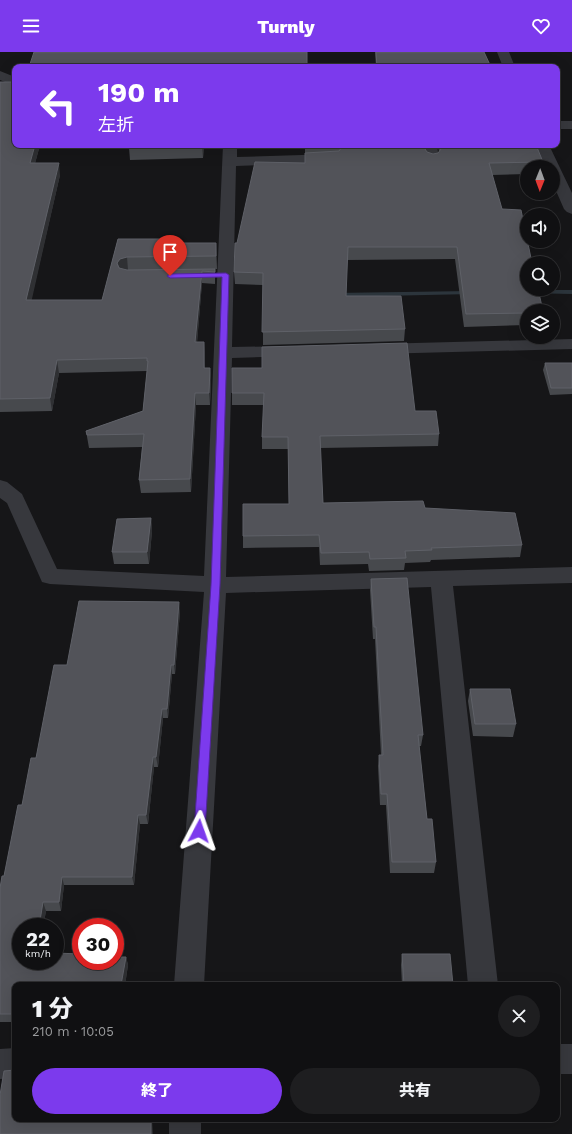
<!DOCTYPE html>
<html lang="ja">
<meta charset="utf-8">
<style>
:root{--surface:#101012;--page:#1e1e20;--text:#f1f3f6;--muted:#9c9d9f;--line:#303032;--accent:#7c3aed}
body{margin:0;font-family:"Work Sans","Noto Sans JP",sans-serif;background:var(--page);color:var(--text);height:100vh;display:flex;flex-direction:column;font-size:15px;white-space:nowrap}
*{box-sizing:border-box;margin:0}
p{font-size:13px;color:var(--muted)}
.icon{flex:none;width:22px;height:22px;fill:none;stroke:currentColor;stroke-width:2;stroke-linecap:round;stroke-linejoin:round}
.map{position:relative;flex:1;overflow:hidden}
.panel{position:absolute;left:12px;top:930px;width:548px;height:140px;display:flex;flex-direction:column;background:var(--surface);border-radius:8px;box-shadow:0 4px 16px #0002,0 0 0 1px var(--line)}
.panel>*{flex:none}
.guide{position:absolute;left:12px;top:12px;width:548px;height:84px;border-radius:8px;box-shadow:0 4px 16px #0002,0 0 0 1px var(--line);background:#7c3aed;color:#fff;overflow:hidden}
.needle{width:26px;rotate:181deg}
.tools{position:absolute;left:520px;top:108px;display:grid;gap:8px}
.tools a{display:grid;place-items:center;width:40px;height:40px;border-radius:50%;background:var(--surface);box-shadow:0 4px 16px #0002,0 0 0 1px var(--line);font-size:20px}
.speed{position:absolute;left:12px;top:866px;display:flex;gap:8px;font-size:20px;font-weight:700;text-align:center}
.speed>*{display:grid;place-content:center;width:52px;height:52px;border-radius:50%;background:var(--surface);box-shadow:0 4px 16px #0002,0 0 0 1px var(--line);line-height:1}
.speed small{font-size:10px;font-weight:400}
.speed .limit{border:6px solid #d22;background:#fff;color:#111}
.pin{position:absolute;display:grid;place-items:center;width:34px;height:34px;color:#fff;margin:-41px -17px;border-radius:50% 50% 50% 0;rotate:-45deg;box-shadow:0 0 4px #0007}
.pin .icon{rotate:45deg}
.me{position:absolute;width:44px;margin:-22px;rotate:4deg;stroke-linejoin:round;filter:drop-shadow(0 0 3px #0008)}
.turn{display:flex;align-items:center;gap:14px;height:84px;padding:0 20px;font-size:18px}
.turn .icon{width:52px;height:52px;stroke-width:2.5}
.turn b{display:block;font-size:28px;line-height:34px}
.round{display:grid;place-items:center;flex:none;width:42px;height:42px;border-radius:21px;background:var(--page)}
.overview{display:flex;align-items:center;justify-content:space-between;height:68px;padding:0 20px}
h1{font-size:24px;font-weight:800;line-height:30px}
.action{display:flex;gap:8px;margin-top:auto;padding:8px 20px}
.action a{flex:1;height:46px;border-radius:24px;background:var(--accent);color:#fff;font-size:16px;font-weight:800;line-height:46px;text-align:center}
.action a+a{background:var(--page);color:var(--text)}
header{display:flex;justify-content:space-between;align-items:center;height:52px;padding:0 20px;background:var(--accent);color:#fff;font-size:18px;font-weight:800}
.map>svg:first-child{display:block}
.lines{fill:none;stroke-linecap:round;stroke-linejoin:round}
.stream{fill:#2c353c;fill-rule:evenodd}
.minor{fill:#37383d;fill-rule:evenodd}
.wall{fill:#47494d}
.shaded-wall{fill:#2f3033}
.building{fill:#525359;stroke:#5f6168}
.route{fill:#7c3aed;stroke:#51269a}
</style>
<header><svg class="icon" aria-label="menu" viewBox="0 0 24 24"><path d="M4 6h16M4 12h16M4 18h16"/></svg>Turnly<svg class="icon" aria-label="heart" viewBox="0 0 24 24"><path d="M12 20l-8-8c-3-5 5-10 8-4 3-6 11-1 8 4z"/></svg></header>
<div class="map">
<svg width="572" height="1082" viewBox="0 0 572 1082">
<rect width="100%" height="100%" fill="#161618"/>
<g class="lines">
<path class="stream" d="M527,238h45v4l-47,-1v-2z
M471,239l3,2 -1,1 -140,3 -3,-2 3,-2z"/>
<path class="minor" d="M497,0h12l6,15h-12z
M0,19l15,6v9l-15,-6z
M557,69h15v8h-15z
M223,93h14v12l96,-3 5,1 2,3 -2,3 -5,1 -97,4 -4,181 61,-1 6,1 3,4 -3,4 -6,1 -61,2 -6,219 346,-10v16l-119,3 45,399h-30l-37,-398 -205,6 -22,392h-30l30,-393 -154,-8 -8,-2 -35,-79 -7,-5v-18l7,2 15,12 35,75 147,7z
M423,93h14l2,15 -2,3 -5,1 -5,-1 -2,-3z
M535,93h14l23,48v21l-5,-2 -3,-3 -11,-25v-17h-8z
M572,287v10l-195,5 -6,-1 -3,-4 3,-4 6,-1z
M557,992h15v30h-15z
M15,996v30l-15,1v-30z
M169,1067h32v15h-32z"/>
</g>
<path class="wall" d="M375,0h109l7,15h-115z
M0,30l15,63h25l-5,18 25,12 -29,125h71l16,-61h55l1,4 43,12v14l-89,1h-2l89,-1v15l-13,-1 -5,59h7l1,26h5l1,12 -1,25h-14l-5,87 -50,1 -2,-13 3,-33 -53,1 -3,-17 57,-20 4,-40 -88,2 -7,38 -52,1z
M129,93h75l-1,13 -73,2 -1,-12z
M305,93h119l1,4 2,3 6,2 5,-1 1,-1 -1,-7h98l7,17 -1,5h-15v7l-35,1 35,136v14l-63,2 -9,-68 -108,1 -1,36 59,33 -1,12 -141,4v-60l-28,-1 -1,-12 3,-29 68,-80z
M545,311h27v31l-22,1 -7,-25z
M232,316l183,43 24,23 -1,12 -118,2 3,55 102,5 97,37 -2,12 -89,3 -1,2 -25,1 -1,7 -35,1 -1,-7 -48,1 -1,-18 -76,1v-12l46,-32 -1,-55h-26v-12l2,-32h-32z
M151,466l1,13 -3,33h-35l-2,-12z
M371,527l52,156 -2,11h-2l8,73 9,43 -2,11h-44l-4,-68h-6l-2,-39 1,-11h2l-6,-116h-2l-3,-49z
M180,559l-5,63h-3l-4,44h-5l-5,49h-4l-6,57h-8l-6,61h-70l-3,26h-15l-3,16h-22v34l105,-4 2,8 -3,20h-110v37h-15v-134l4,-12 18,-71 14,-47 31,-93z
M470,637l46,35 -3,13 -40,-1 -5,-35z
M402,902l51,31h-51l-1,-20z"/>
<path class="shaded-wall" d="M35,93h5l-8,30 -2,-12z
M202,93h2l-1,13z
M59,111l1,12 -31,137 -3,-12z
M216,191l1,12v14l-1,-13z
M127,205l1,13 -6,2 -5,-9 3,-4z
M202,219v12l-6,72 -1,-13z
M204,290l1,13 -1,25z
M57,308l2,13 -7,38 -2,-13z
M210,316l1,12 -1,25 -1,-12z
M195,341l1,12 -5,87 -1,-13z
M151,466l1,13 -3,33 -2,-12z
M179,550l1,9 -5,63 -1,-9z
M171,613l1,9 -4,44 -1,-9z
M162,657l1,9 -5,49 -2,-10z
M153,705l1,10 -6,57 -2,-9z
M138,763l2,9 -6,61 -2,-8z
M62,825l2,8 -3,26 -2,-9z
M43,850l3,9 -3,16h-4z
M126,905l2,8 -3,20h-4z
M151,1067h1l1,15h-2z"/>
<path class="building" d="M34,0h273v15h-278z
M376,0h108l7,15h-114z
M0,30h15v63h20l-5,18h29l-33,137h76l16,-61h55v4h43v13l-89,1 -7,2 -3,4 2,5 8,2 88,-1v3l-13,-1 -7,71h9v26h6l-1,25h-14l-5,86 -51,1 5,-46 -57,1 -1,-4 57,-20 5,-50h-1v-3l-90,2 -7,38 -50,1z
M129,93h73v1l-73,2z
M341,93h83l1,4 2,3 6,2 5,-1 3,-4v-4h95l7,17 -54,1 13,46 19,1 11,53h-5v26h11l5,22h-16v2l-61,1 -9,-67h-109l-2,49h55l4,33 -143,3 1,-59 -29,-1 1,-29h2l18,-81 50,1v-10l34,-2 3,-4z
M407,291l8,68h21l3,23 -119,2 3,67 100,-2 2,7 90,5 7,32 -91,3 1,2 -27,1 1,7 -36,1 -1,-7 -48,1 -2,-18 -76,1v-32h46l-1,-67h-26l2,-44h-32v-25h30v-21z
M545,311h27v25h-21z
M151,466l-4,34h-35l5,-33z
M407,526l16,157h-5l9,84h5l4,43h-44l-5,-68h-6l-2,-39h4l-7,-128h-2l-3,-48z
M79,549l100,1 -5,63h-3l-4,44h-5l-6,48h-3l-7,58h-8l-6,62h-70l-3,25h-16l-4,25h-18v34h34v-8l26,1v7h34v-4h11l-5,28h-106v26l-1,3h-14v-126l2,-12h2l14,-71h4l9,-47h5l18,-93h13z
M470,637h40l6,35h-41z
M402,902h48l3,31h-49z
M15,1018v49h136v15h-151v-39l4,-24z"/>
<path class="route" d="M226,221l3,2 -9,310 -15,246 -2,4 -4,1 -4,-1 -1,-4 17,-246 11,-308 -52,1 -3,-2 3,-2z"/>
</svg>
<div class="tools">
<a><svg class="needle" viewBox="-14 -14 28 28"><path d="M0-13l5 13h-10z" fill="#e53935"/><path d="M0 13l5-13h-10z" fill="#9c9d9f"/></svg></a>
<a><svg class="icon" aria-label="sound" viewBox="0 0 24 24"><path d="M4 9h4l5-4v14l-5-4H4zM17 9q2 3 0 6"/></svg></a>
<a><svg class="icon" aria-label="search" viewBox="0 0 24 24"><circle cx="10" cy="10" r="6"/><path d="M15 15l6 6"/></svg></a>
<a><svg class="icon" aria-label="layers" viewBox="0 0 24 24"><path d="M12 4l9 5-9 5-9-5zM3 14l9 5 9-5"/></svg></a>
</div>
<div class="speed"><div>22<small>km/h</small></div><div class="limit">30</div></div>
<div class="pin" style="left:170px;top:224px;background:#d93025"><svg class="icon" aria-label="arrive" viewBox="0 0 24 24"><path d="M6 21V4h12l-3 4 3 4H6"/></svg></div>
<svg class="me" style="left:199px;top:779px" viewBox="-20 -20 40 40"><path d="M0-17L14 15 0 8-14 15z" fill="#7c3aed" stroke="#fff" stroke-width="4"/></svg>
<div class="guide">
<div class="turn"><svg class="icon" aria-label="left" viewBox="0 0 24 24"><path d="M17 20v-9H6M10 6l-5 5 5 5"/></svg><div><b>190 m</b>左折</div></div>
</div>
<section class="panel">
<div class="overview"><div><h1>1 分</h1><p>210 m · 10:05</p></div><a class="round"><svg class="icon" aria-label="close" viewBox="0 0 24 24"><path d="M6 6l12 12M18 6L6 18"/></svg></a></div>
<div class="action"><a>終了</a><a>共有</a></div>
</section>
</div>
